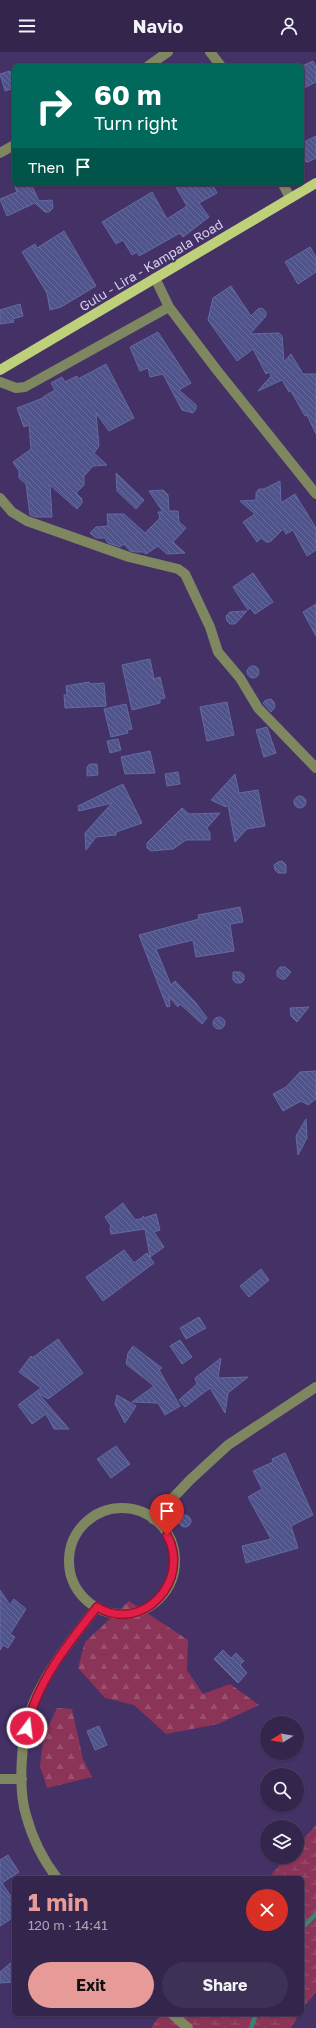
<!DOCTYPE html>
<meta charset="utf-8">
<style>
:root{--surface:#33254c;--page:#3e3156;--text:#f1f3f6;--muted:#a9a5b5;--line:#4e4264;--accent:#e69b98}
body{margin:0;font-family:"Golos Text",sans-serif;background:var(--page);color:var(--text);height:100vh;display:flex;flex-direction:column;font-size:15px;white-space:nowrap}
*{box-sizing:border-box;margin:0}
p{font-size:13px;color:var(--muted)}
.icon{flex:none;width:22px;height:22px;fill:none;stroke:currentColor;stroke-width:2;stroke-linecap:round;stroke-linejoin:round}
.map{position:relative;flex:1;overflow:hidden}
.panel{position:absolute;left:12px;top:1824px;width:292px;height:140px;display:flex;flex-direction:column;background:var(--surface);border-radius:6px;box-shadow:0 1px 3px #0004,0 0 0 1px var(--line)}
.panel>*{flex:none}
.banner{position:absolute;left:12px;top:12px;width:292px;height:122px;border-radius:6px;box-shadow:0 1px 3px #0004,0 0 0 1px var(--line);background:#00695c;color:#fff;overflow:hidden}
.needle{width:26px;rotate:259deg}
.controls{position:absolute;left:260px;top:1664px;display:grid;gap:8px}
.controls a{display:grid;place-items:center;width:44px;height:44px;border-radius:50%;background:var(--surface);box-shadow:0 1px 3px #0004,0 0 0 1px var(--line);font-size:20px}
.pin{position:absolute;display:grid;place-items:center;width:34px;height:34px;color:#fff;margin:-41px -17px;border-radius:50% 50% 50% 0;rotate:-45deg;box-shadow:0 0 4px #0007}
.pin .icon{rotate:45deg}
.me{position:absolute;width:44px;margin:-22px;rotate:15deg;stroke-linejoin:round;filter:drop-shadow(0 0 3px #0008)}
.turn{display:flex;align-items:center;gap:14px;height:84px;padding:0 16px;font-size:18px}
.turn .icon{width:52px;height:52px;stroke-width:2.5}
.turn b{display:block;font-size:28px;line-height:34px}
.then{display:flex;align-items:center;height:38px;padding:0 16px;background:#0003;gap:8px;font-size:15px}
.round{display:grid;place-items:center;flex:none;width:42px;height:42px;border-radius:21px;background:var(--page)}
.headline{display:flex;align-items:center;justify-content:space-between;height:68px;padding:0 16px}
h1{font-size:24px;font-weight:700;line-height:30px;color:var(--accent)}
.primary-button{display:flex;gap:8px;margin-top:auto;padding:8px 16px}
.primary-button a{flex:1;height:46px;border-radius:24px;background:var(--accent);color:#111;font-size:16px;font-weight:700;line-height:46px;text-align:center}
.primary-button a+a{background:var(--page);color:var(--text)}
header{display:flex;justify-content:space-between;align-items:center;height:52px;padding:0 16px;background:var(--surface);font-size:18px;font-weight:700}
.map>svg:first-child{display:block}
.forest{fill:url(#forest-firs)}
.wetland{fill:url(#wetland-marsh)}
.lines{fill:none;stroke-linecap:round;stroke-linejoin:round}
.stream{stroke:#378475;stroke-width:4.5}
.building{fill:url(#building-back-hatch);stroke:#646aa3}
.minor{stroke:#7e875f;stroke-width:10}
.major{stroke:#bed07a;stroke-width:10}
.route-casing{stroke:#92132f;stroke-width:10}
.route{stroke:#e11d48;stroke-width:7}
.labels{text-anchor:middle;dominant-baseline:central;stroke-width:4;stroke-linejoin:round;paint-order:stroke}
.street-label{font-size:13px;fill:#dad1f1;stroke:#443166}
</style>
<header><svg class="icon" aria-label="menu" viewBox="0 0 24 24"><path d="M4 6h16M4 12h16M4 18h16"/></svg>Navio<svg class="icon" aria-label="person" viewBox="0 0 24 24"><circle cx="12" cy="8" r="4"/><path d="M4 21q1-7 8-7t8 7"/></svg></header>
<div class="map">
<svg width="316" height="1976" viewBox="0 0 316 1976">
<defs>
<pattern id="forest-firs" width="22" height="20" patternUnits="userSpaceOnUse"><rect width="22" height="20" fill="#8c3457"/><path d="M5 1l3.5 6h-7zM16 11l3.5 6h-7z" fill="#9c5070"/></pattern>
<pattern id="wetland-marsh" width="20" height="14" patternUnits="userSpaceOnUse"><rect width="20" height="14" fill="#8c3457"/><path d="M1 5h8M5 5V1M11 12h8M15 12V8" fill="none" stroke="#9c5070"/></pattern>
<pattern id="building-back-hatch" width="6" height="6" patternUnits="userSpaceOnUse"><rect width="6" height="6" fill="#4f538b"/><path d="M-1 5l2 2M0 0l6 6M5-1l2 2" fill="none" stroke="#686b9c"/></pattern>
</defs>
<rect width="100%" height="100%" fill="#443166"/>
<path class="forest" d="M129,1549l59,39 -1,30 16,24 27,-10 29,21 -41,19 -52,10 -32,-29 -29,-7 -27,-30 7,-26z
M57,1656l15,1 11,50 9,18 -45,11 -7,-22 4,-31z"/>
<path class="wetland" d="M316,1773v167l-14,17v-131h-34l19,-21h10v-11z
M161,1962h138l-8,14h-140z"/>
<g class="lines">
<path class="stream" d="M302,1876l14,-14
M251,1976l5,-14"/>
</g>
<path class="building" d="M313,9l3,6v15l-14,7v-23z
M10,19l4,17 -9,3 -5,-17z
M316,84v22l-8,4 -6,-1v-18z
M14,132h17l8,17 13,-1 1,8 -4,4h-4l-10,-9 -28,13 -7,-17 17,-7z
M174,132h38l5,9 -18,10 10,14 -26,20 -3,-4 -41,23 -2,-4 -5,3 -9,-15 -7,4 -14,-22 50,-30 15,27 20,-13z
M64,179l32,55 -35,21 -11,3 -3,-17 -25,-41 13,-8 2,4z
M310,195l6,10v15l-18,12 -13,-22z
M231,234l20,30 7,-7 4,-1 4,4v4l-16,18 29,-1 3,3 2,26 7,-8 12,20h13v60l-9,-19 -2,1 -14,-25 -2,1 -7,-12 -24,11 13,-15 -2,-4 -3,2 -13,-25 -16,12 -29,-41 5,-22z
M20,252l3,12 -10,3 1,3 -14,2v-14z
M158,280l33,51 -12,7 17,15v4l-3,4 -11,-3 -19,-36 -13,3 -2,-9 -8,3 -10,-24z
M106,312l28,54 -25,13 -13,-18 3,33 -5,7 13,12 -14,1 -9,10v9l-8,8 6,6v4l-5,6 -27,-24 2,32h-16l-6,-2 -4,-31 -7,-6v-7l-6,-9 18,-13 -2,-24 -5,2 -7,-19 26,-10v-1l12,-7 -4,-7 11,-6 3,5 12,-6 1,3z
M116,421l28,27 -8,9 -19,-18z
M280,429l1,22 14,-9 21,34v22l-9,6 -14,-26 -7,4 -3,-5 -13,13h-4l-5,-4 -4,4 -14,-20 12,-8 -15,-13 16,-1v-7l3,-4h5z
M163,438l5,5 1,16h9l1,11 7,6 -13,14 12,11 -18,1 -9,-8 -12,8 -3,-2h-7l-6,-1 -6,-7 -4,3 -12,-4 -3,-5h-9l-6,-5 6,-6 12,-1 -1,-12h17l21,19 15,-15 -2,-6h5l-14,-21z
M253,521l20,29 -18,12 -5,-6 -2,2 -15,-23z
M316,552v32l-13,-24z
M247,559l-12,13h-5l-3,-3 -1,-5 4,-4z
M150,607l4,20 6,-2 5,21 -5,1v4l-28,7 -10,-45z
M247 620a6 6 0 1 1 12 0a6 6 0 1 1-12 0Z
M89,630l1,2 14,-1 2,23 -41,2 -1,-13h3l-1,-9z
M271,647l3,3 1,5 -4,5 -8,-9 3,-3z
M227,650l7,33 -27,6 -7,-34z
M126,652l6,25 -5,1 1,3 -17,4 -7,-28z
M267,675l9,26 -12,4 -8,-27z
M118,687l3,11 -11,3 -3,-12z
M150,699l5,22 -30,1 -4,-17z
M90,712h7l1,11 -11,1v-9z
M178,720l2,12 -13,2 -2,-12z
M235,722l4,19 19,-3 7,36 -18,3 -12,13 -7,-37 -2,2 -15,-7z
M123,732l19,39 -26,9v3l-20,2 -10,13 -1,-17 27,-30 -33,8 -1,-5z
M294 750a6 6 0 1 1 12 0a6 6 0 1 1-12 0Z
M182,756l7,6 31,-1 -13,15 3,5v7h-24l-13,9 -22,2 -4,-3v-5z
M282,809l4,4v8h-8l-3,-3 -1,-5 4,-3z
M240,855l3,15 -13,2 4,27 -38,6 -3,-17 -37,9 15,36 4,-4 21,22 11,15 -5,6 -22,-20 -2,3 -9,-10 1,9 -3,1 -28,-72 60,-16 -1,-4z
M280,915h5l6,5 -6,7h-4l-4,-3v-5z
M233,920h7l4,3v5l-3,3h-5l-3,-3z
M309,955l-12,15 -6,-6 -1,-8z
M213 971a6 6 0 1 1 12 0a6 6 0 1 1-12 0Z
M316,1019v28l-8,6 -7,-4 -18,10 -10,-17 13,-7 14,-15z
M306,1067l1,19 -9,17 -2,-19z
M123,1151l12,17 8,-2v-2l1,2 12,-4 4,16 -6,2 10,15 -14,10 -5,-28 -34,5 -1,-7 1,-1 -6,-9z
M124,1198l10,13 13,-10 7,10 -51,38 -17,-24z
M261,1217l8,11 -20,17 -9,-11z
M199,1265l7,11 -20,11 -6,-11z
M58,1287l25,34 -35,26 -10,-6 31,36h-15l-8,-15 -14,10 -14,-19 23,-17 -22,-16 12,-16 1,2z
M180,1288l12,17 -10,7 -12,-18z
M133,1294l29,22 -3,2 21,36 -15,9 -7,-12 -26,-1 22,-16 -28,-22 2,-11z
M221,1306l-3,20 30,-1 -20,16 -3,20 -15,-25 -25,19 -6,-7 18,-16 -2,-6z
M117,1343l19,11 -11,17 -10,-19z
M116,1394l14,18 -19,14 -14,-19z
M285,1401l28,62 -22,11 7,22 -52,15 -4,-17 29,-7 -23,-42 14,-8 -9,-18 20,-9 -1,-3z
M179 1469a6 6 0 1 1 12 0a6 6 0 1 1-12 0Z
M0,1538l10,15 4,-6 12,10 -16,25 5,3 -7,11 -5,-3 -3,5z
M223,1598l8,8 5,-5 8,8 -4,4 7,8 -9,10 -24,-24z
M99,1674l8,19 -12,5 -8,-19z
M8,1803l11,17 -17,11 12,18v16l-14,9v-66z
M14,1908v22l-14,1v-11z"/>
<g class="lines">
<path class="minor" d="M210,0l11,14
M148,14l20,-14
M0,101l14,-8
M283,132l7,14
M155,226l14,29 47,62 100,125
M0,330l16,6 9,-1 144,-80
M0,446l12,14 15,9 102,36 49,12 7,5 25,53 8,25 22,26 18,30 58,60
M69 1509a53 53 0 1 1 106 0a53 53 0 1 1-106 0Z
M153,1467l37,-39 38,-35 88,-58
M0,1727h22
M57,1826c-14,-18 -25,-41 -31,-63 -8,-26 -5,-77 4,-103 13,-38 42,-73 67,-105
M172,1962l16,14"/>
<path class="major" d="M0,318l316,-187"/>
</g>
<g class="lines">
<g class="route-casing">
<path id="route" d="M27,1676c9,-45 42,-86 70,-121 45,27 95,-26 70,-72"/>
</g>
<use href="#route" class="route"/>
</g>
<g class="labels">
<g class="street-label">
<text transform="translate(151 213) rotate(-31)">Gulu - Lira - Kampala Road</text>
</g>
</g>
</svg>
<div class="controls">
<a><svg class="needle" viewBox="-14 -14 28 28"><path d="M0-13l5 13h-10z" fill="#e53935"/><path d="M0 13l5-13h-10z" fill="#a9a5b5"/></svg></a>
<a><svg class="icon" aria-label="search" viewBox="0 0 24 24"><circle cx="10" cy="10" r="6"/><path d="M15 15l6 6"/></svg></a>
<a><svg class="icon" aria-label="layers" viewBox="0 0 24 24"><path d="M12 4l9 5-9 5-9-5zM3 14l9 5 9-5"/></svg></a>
</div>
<div class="pin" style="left:167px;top:1483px;background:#d93025"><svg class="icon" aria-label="arrive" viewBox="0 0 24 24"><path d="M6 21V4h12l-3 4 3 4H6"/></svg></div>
<svg class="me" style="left:27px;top:1676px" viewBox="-20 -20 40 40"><circle r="17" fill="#e11d48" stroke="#fff" stroke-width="3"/><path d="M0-11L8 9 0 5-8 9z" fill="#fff"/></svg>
<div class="banner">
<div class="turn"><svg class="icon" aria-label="right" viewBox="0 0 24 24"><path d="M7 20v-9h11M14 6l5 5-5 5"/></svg><div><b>60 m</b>Turn right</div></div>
<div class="then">Then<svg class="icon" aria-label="arrive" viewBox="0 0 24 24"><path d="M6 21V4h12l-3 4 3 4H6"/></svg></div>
</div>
<section class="panel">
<div class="headline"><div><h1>1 min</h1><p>120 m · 14:41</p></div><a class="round" style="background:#d93025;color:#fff"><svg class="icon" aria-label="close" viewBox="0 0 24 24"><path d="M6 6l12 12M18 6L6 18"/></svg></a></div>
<div class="primary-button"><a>Exit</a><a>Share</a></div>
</section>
</div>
